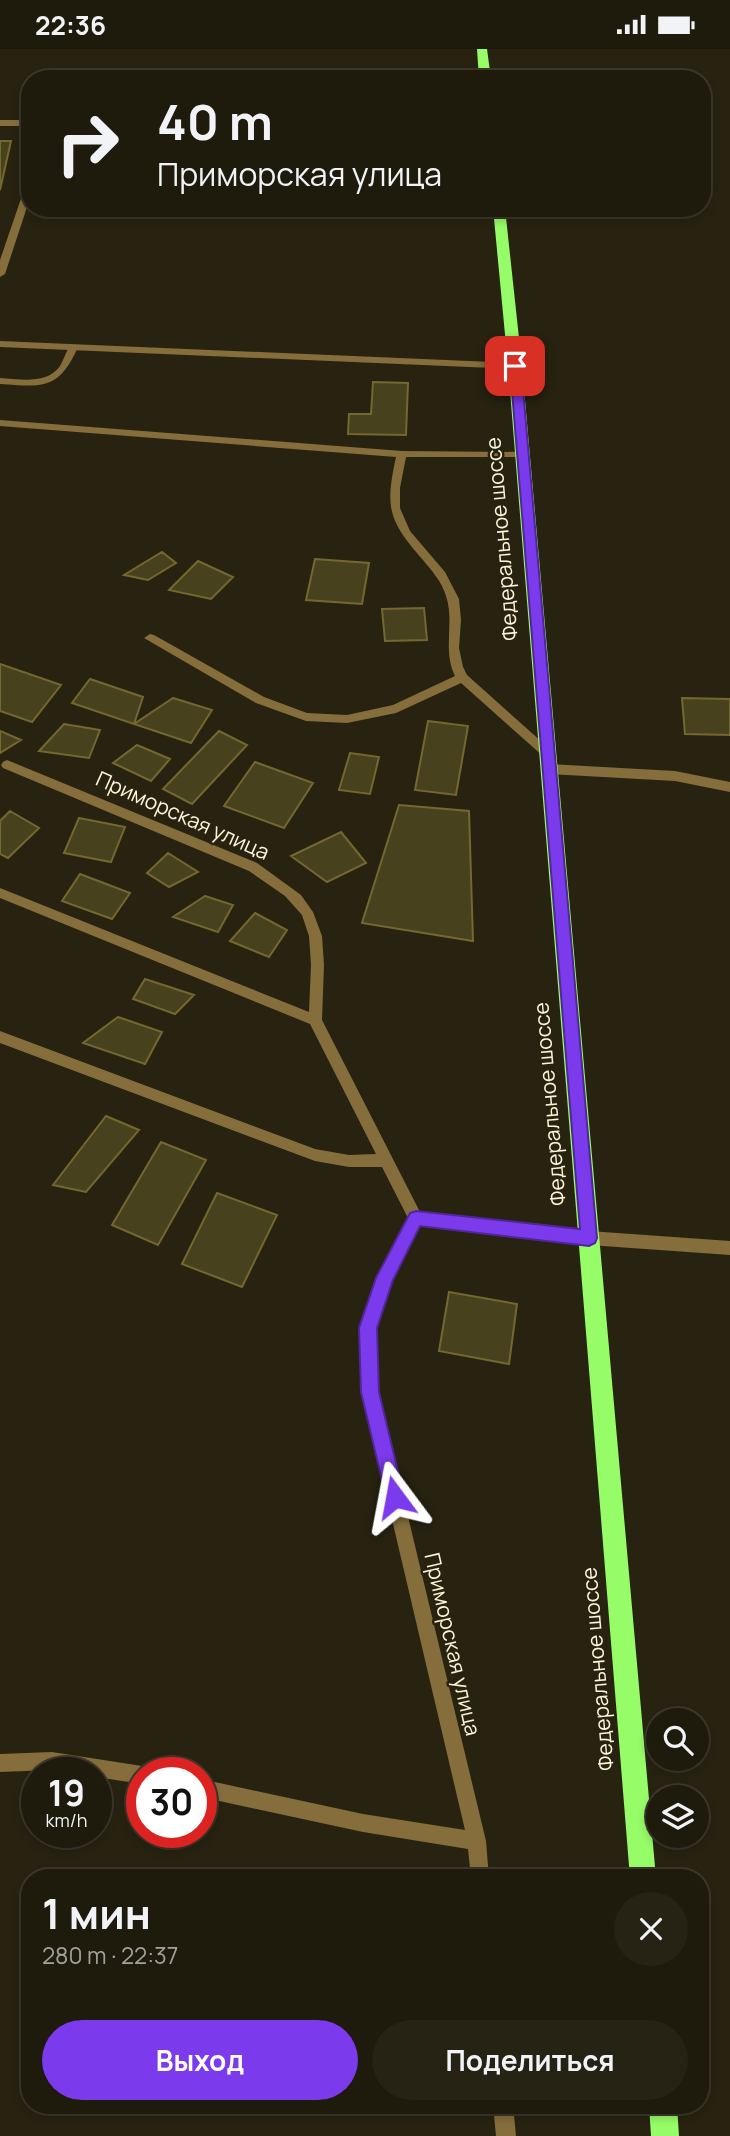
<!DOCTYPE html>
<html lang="ru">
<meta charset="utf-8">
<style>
:root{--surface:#1e1a0c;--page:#262315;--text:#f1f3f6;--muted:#a1a19d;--line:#3c382d;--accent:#7c3aed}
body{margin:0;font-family:Manrope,sans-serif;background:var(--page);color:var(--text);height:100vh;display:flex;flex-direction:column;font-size:26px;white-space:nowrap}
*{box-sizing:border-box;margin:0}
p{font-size:23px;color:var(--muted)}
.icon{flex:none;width:38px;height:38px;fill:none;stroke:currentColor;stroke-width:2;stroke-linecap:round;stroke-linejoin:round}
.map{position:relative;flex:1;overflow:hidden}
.sheet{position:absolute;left:21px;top:1820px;width:688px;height:245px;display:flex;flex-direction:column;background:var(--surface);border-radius:28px;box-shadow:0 4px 10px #0003,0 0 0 2px var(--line)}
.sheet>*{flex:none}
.hud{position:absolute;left:21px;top:21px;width:690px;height:147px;border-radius:28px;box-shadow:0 4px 10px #0003,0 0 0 2px var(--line);background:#1e1a0c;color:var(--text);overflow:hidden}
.buttons{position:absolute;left:646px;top:1659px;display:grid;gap:14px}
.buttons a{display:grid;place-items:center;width:63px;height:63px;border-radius:50%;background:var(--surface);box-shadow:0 4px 10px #0003,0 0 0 2px var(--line);font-size:35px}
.speed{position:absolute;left:21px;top:1708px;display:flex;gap:14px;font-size:35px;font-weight:700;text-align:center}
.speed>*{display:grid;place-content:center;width:91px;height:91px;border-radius:50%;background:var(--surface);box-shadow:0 4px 10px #0003,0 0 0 2px var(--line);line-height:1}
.speed small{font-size:18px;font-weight:400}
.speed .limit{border:10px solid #d22;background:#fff;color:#111}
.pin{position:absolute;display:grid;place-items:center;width:60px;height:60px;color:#fff;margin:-30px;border-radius:14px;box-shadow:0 4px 10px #0006}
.me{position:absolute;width:77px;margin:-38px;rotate:347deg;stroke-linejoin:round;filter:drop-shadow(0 0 5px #0008)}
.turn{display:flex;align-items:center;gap:24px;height:147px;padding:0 21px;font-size:32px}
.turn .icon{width:91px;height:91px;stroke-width:2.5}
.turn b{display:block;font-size:49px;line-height:60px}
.round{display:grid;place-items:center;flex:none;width:74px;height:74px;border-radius:37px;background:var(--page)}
.summary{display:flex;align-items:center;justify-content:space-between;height:119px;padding:0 21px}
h1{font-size:42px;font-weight:700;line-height:52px}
.action{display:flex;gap:14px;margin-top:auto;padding:14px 21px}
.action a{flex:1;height:80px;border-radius:42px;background:var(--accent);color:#fff;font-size:28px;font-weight:700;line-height:80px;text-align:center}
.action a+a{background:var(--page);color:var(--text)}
.status{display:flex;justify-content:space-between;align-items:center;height:49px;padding:0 35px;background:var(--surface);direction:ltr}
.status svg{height:19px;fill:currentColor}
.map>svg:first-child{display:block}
.building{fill:#48411d;stroke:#74672f;stroke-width:2}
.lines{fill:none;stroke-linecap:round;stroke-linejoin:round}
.service{fill:#866d3c;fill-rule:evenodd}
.minor{fill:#866d3c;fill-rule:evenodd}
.trunk{fill:#96fc67;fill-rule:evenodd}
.route{fill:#7c3aed;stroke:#51269a;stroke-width:2}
.labels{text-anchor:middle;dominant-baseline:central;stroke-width:5;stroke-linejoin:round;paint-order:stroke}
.street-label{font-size:21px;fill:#fef4d8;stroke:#282310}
</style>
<div class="status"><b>22:36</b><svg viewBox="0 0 49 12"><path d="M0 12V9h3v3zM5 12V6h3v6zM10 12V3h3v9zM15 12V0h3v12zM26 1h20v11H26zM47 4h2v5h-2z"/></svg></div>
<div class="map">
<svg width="730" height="2087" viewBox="0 0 730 2087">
<rect width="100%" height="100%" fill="#282310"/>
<path class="building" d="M0,92h11l-11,49z
M373,333l35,1 -2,52 -58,-1 1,-20h22z
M162,503l14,11 -28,17 -24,-5z
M315,510l54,4 -7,41 -56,-4z
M198,512l35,16 -22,22 -42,-9z
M424,559l3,32 -42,1 -3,-32z
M0,615l61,21 -29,37 -32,-11z
M90,630l53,18 -9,27 -62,-21z
M173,649l39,12 -21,33 -57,-19z
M682,649l48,1v36l-45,-1z
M428,672l40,5 -12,69 -41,-5z
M64,675l36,6 -11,28 -50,-7z
M0,682l21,9 -21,13z
M219,682l28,14 -55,59 -29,-15z
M137,696l33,14 -19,22 -38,-18z
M350,704l29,4 -9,37 -31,-4z
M255,713l58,21 -29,45 -60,-22z
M399,756l70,6 4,130 -111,-18z
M10,762l29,17 -31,30 -8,-4v-33z
M79,769l46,9 -14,35 -47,-9z
M341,783l25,31 -39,19 -36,-26z
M168,804l30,19 -29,15 -22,-14z
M80,825l50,19 -18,26 -50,-18z
M205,847l28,9 -15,27 -45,-15z
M255,864l32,17 -18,27 -39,-16z
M145,930l49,16 -19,19 -42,-15z
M118,968l44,15 -17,32 -62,-21z
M106,1067l33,14 -53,62 -33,-7z
M161,1093l45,18 -48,85 -46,-20z
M217,1144l60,22 -35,72 -60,-23z
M449,1243l68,12 -8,60 -70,-13z"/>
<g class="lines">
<path class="service" d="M70,296l8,2c-19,43 -35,40 -78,37v-6c19,1 47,7 60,-12 4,-7 6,-14 10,-21z"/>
<path class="minor" d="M0,71h30v6h-30z
M30,132v17l-25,76 -5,3v-17l26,-76z
M0,292l515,22 5,3 -5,3 -515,-22z
M0,371l402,31 123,1 1,2 -5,3h-115l-6,31v20l10,23 35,41 14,27 2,21 -2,28 4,19 4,8 85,76 2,3 -2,3h-8l-83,-74 -65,30 -49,10 -41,-2 -50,-18 -112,-65 6,-4 4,1 110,62 43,16 40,2 46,-10 62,-29c-13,-26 0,-53 -9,-80 -4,-14 -14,-25 -23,-36 -35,-40 -38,-52 -27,-103l-396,-31z
M7,711l250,103 44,32 12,17 9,24 2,29 -2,55 98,192 169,19 141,10v14l-141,-10 -169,-20 -28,55 -16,48 2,64 108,449 3,37h-18l-3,-29 -105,-17 -162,-35v-18l162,35 102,16 -103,-438 -2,-64 17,-50 31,-60 -26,-51h-33l-34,-6 -315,-118v-12l315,118 34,6 27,-1 -66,-130 -310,-126v-10l309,124 2,-47 -2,-29 -7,-21 -17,-19 -36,-25 -246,-103 -2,-3 2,-3z
M549,715l126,7 55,11v10l-55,-11 -126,-7 -6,-5z
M52,1703l90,14 6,3 2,4h-8v11l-46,-7v-4l-44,-3 -52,2v-18z
M493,2056h20l3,31h-20z"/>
<path class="trunk" d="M477,0h10l4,30h-12z
M493,159h12l17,158 134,1512h-26l-122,-1512z
M649,2056h28l2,31h-28z"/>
</g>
<path class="route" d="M515,314l6,3 76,872 -2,5 -6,3 -169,-20 -27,54 -16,48 2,64 25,105 -2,7 -7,3 -7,-3 -2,-7 -25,-105 -2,-64 17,-50 34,-65 6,-2 164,18 -70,-863z"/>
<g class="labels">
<g class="street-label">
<text transform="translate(501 490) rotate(-95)">Федеральное шоссе</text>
<text transform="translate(183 766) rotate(24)">Приморская улица</text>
<text transform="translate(549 1055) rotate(-95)">Федеральное шоссе</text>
<text transform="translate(453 1595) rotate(77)">Приморская улица</text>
<text transform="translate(597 1620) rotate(-95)">Федеральное шоссе</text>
</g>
</g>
</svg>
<div class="buttons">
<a><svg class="icon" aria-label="search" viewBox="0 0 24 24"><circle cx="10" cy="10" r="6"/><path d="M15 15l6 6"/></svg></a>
<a><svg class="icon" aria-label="layers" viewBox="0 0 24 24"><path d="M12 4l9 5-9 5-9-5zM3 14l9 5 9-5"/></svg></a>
</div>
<div class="speed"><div>19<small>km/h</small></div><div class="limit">30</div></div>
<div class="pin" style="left:515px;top:317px;background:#d93025"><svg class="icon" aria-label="arrive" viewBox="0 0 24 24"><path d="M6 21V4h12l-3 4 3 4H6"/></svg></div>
<svg class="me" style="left:395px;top:1448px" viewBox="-20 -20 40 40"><path d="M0-17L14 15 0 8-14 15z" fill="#7c3aed" stroke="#fff" stroke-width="4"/></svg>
<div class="hud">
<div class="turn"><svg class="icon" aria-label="right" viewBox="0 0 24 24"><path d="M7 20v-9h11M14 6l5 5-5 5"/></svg><div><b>40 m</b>Приморская улица</div></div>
</div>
<section class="sheet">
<div class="summary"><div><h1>1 мин</h1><p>280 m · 22:37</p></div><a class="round"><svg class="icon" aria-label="close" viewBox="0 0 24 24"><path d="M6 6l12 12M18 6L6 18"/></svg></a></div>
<div class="action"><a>Выход</a><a>Поделиться</a></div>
</section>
</div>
